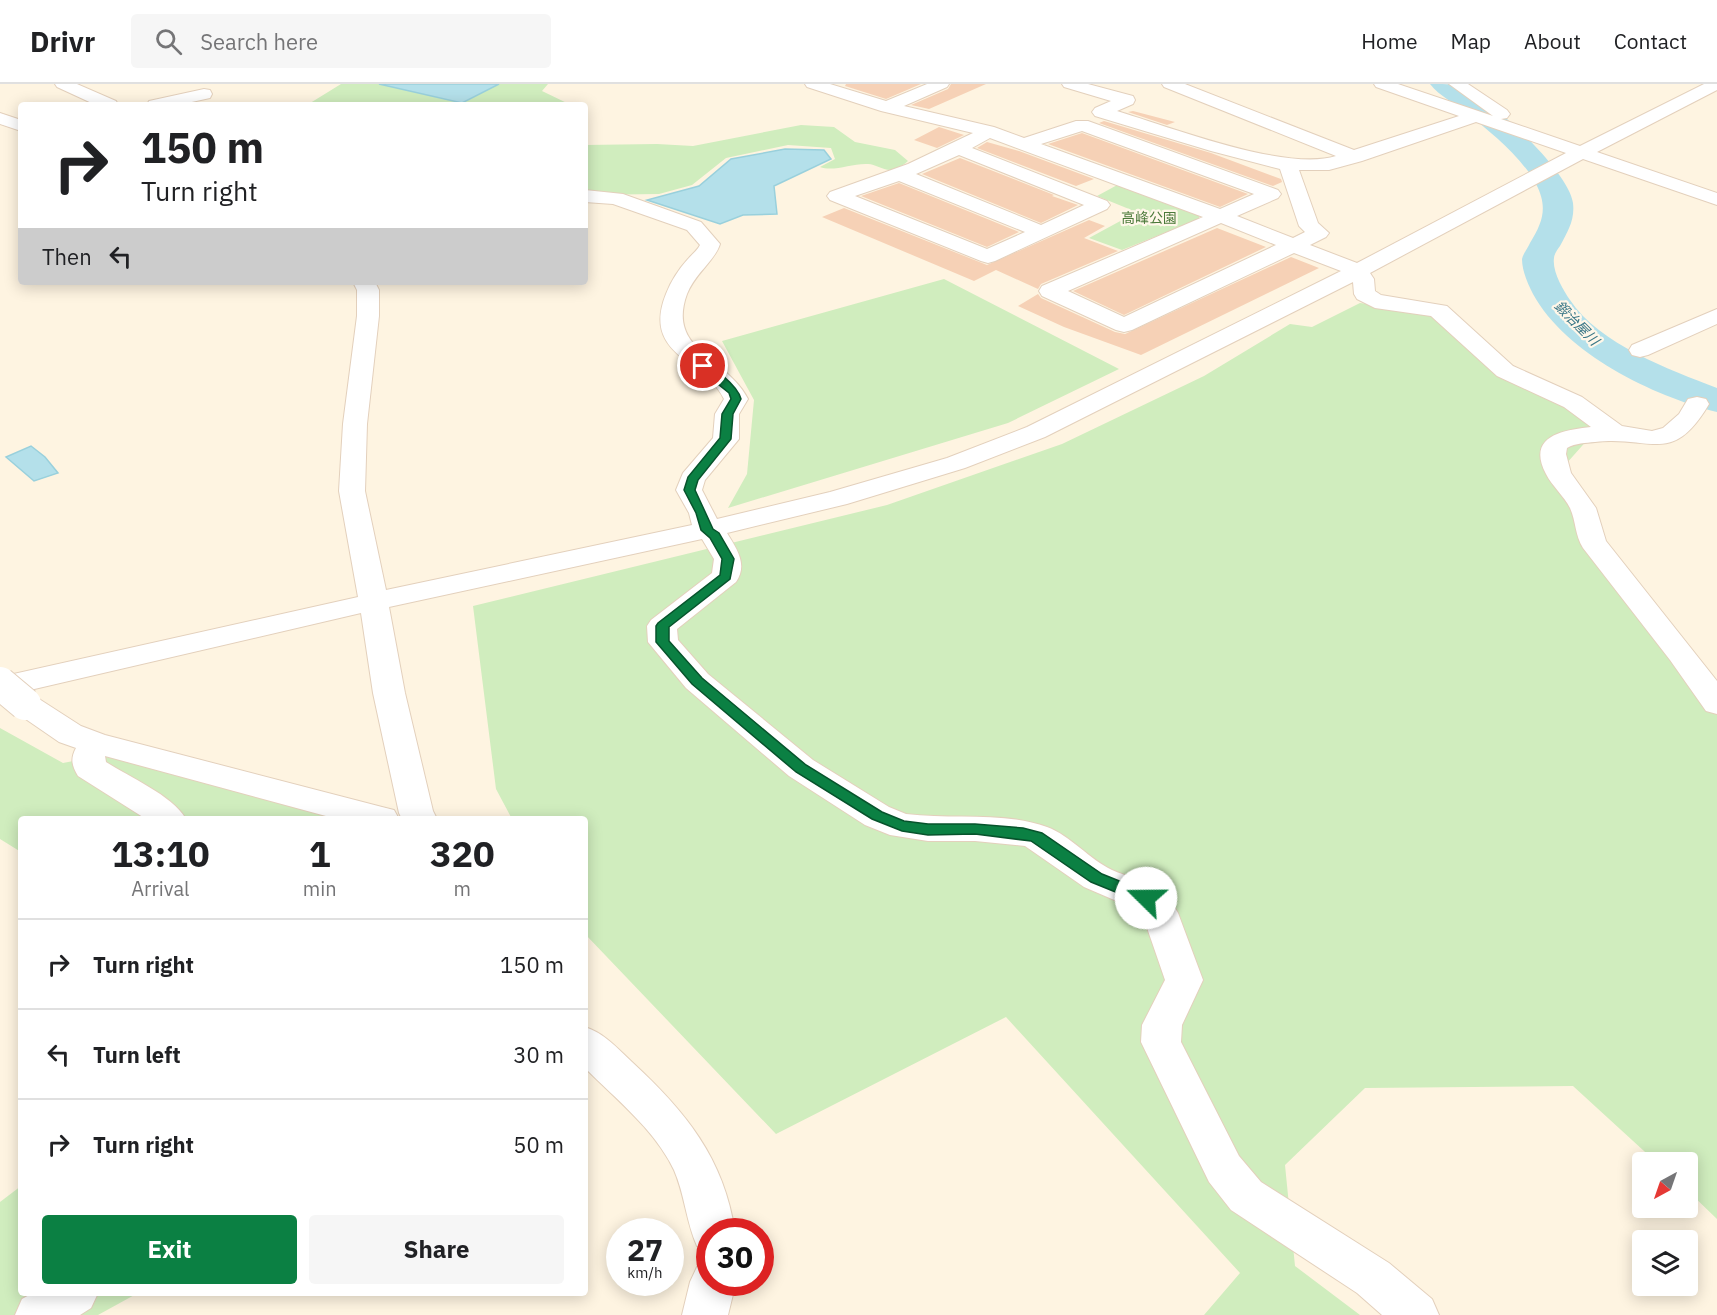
<!DOCTYPE html>
<meta charset="utf-8">
<style>
:root{--surface:#fff;--page:#f6f6f6;--text:#202124;--muted:#757577;--line:#e0e0e0;--accent:#0b8043}
body{margin:0;font-family:"IBM Plex Sans","Noto Sans JP",sans-serif;background:var(--page);color:var(--text);height:100vh;display:flex;flex-direction:column;font-size:22px;white-space:nowrap}
*{box-sizing:border-box;margin:0}
p{font-size:20px;color:var(--muted)}
.icon{flex:none;width:33px;height:33px;fill:none;stroke:currentColor;stroke-width:2;stroke-linecap:round;stroke-linejoin:round}
.map{position:relative;flex:1;overflow:hidden}
.details{position:absolute;left:18px;top:732px;width:570px;height:480px;display:flex;flex-direction:column;background:var(--surface);border-radius:6px;box-shadow:0 3px 15px #0003}
.details>*{flex:none}
.top-card{position:absolute;left:18px;top:18px;width:570px;height:183px;border-radius:6px;box-shadow:0 3px 15px #0003;background:#fff;color:var(--text);overflow:hidden}
.needle{width:39px;rotate:220deg}
.controls{position:absolute;left:1632px;top:1068px;display:grid;gap:12px}
.controls a{display:grid;place-items:center;width:66px;height:66px;border-radius:6px;background:var(--surface);box-shadow:0 3px 15px #0003;font-size:30px}
.speed{position:absolute;left:606px;top:1134px;display:flex;gap:12px;font-size:30px;font-weight:700;text-align:center}
.speed>*{display:grid;place-content:center;width:78px;height:78px;border-radius:50%;background:var(--surface);box-shadow:0 3px 15px #0003;line-height:1}
.speed small{font-size:15px;font-weight:400}
.speed .limit{border:9px solid #d22;background:#fff;color:#111}
.pin{position:absolute;display:grid;place-items:center;width:51px;height:51px;color:#fff;margin:-26px;border:3px solid #fff;border-radius:50%;box-shadow:0 2px 6px #0007}
.me{position:absolute;width:66px;margin:-33px;rotate:292deg;stroke-linejoin:round;filter:drop-shadow(0 0 4px #0008)}
.turn{display:flex;align-items:center;gap:21px;height:126px;padding:0 24px;font-size:27px}
.turn .icon{width:78px;height:78px;stroke-width:2.5}
.turn b{display:block;font-size:42px;line-height:51px}
.then{display:flex;align-items:center;height:57px;padding:0 24px;background:#0003;gap:12px;font-size:22px}
.eta{display:flex;justify-content:space-evenly;align-items:center;height:102px;text-align:center}
.eta b{font-size:36px;font-weight:700;line-height:42px}
.button{display:flex;gap:12px;margin-top:auto;padding:12px 24px}
.button a{flex:1;height:69px;border-radius:6px;background:var(--accent);color:#fff;font-size:24px;font-weight:700;line-height:69px;text-align:center}
.button a+a{background:var(--page);color:var(--text)}
ul{padding:0;list-style:none}
li{display:flex;align-items:center;gap:18px;height:90px;padding:0 24px;border-top:2px solid var(--line)}
li div{flex:1}
li b{display:block;font-size:22px}
li em{font-style:normal}
header{display:flex;align-items:center;gap:36px;box-sizing:border-box;height:84px;padding:0 30px;background:var(--surface);border-bottom:2px solid var(--line)}
header strong{font-size:28px}
nav{display:flex;gap:33px;margin-inline-start:auto;font-size:21px}
.search{width:420px;height:54px;background:var(--page);display:flex;align-items:center;gap:15px;box-sizing:border-box;padding:0 21px;border-radius:6px;color:var(--muted);font-size:22px}
.map>svg:first-child{display:block}
.green{fill:#d0edbe}
.water{fill:#b4e0ea;stroke:#99d0dc;stroke-width:1.5}
.lines{fill:none;stroke-linecap:round;stroke-linejoin:round}
.river{fill:#b4e0ea;fill-rule:evenodd}
.building{fill:#f6d1b6}
.minor-casing{stroke:#e3d0bc;stroke-width:2}
.minor{fill:#fff;fill-rule:evenodd}
.minor-bridge-casing{stroke:#e3d0bc;stroke-width:34;stroke-linecap:butt}
.minor-bridge{stroke:#fff;stroke-width:32}
.route{fill:#0b8043;stroke:#07532c;stroke-width:1.5}
.labels{text-anchor:middle;dominant-baseline:central;stroke-width:4.5;stroke-linejoin:round;paint-order:stroke}
.far-park-label{font-size:14px;fill:#4b793a;stroke:#fff7e9}
.far-water-label{font-size:14px;font-style:italic;fill:#3a7787;stroke:#fff7e9}
</style>
<header>
<strong>Drivr</strong>
<div class="search"><svg class="icon" aria-label="search" viewBox="0 0 24 24"><circle cx="10" cy="10" r="6"/><path d="M15 15l6 6"/></svg>Search here</div>
<nav><a>Home</a><a>Map</a><a>About</a><a>Contact</a></nav>
</header>
<div class="map">
<svg width="1717" height="1231" viewBox="0 0 1717 1231">
<rect width="100%" height="100%" fill="#fef4e1"/>
<path class="green" d="M341,0h38l83,19 37,-19h49l-6,7 29,14h-264z
M801,41l33,2 21,15 40,8 13,11c-4,3 -8,7 -12,8 -11,4 -19,-5 -28,-5 -16,-1 -34,8 -48,3l15,-8 -4,-11 -43,-3 -62,13 -34,27 -33,9 -74,1v-50l72,-1 36,2z
M1121,99l78,33v3l-77,31 -33,-12 35,-19 5,-10 -32,-13z
M944,195l175,90 -111,54 -280,85 19,-34 7,-74 -32,-59z
M1360,219l71,9 166,117 -39,44 78,122 81,95v529l-29,-28v-29h-32l-83,-76 -208,2 -80,77 10,101 65,49h-156l36,-42 -234,-256 -230,117 -191,-200v-115h-73l-16,-30 -23,-183 414,-101 175,-61 142,-68 86,-52 22,3z
M0,644l63,35 62,-12 257,68h-361v33l-21,-13z
M21,1102v107h117l-40,22h-98v-113z"/>
<path class="water" d="M379,0h120l-37,19z
M785,65l39,1 7,9 -57,27 3,28 -34,1 -23,9 -73,-24 52,-14 32,-27z
M31,362l14,11 13,16 -24,8 -28,-24z"/>
<g class="lines">
<path class="river" d="M1430,0c10,0 24,0 32,1 29,15 107,86 111,118 2,17 -5,28 -13,43 -2,3 -6,8 -6,12 -2,13 9,32 16,42 29,44 100,70 147,88v24c-64,-16 -151,-58 -184,-118 -5,-10 -11,-23 -11,-35 1,-5 6,-11 8,-16 13,-21 18,-36 6,-59 -15,-28 -46,-52 -70,-72 -11,-9 -27,-16 -36,-28z"/>
</g>
<path class="building" d="M846,0h75l-35,15 -41,-13z
M951,0h35l-57,25 -18,-4 37,-16z
M1133,27l42,11 -8,3 -39,-13z
M1104,37l107,32 70,26 1,3 -9,4 -174,-63z
M939,43l25,8 -27,13 -23,-8z
M1082,49l166,61 -28,13 -172,-63z
M987,58l32,9 75,28 -18,7 -99,-38z
M960,74l94,37 -2,1 26,9 -37,18 -119,-49z
M899,99l120,49 -32,15 -126,-51z
M844,124l143,57 102,-45 16,6 -21,12 34,13 -77,33 -3,5 -42,-19 -22,11 -152,-64z
M1217,144l49,19 -142,68 -51,-24z
M1291,173l28,11 -178,87 -77,-28 -46,-21 20,-12 3,4 74,34 10,2z"/>
<g class="lines">
<g class="minor-casing">
<path id="minor" d="M55,0h22l39,17 2,4h-22l-39,-18z
M805,0h25l56,17 41,-17h22l-2,3 -43,19 90,21 30,11 52,-17h12l190,69 3,4 -3,4 -41,18 56,22 12,-6 -6,-6 -19,-57 -69,-18 -116,-35 -3,-4 3,-4 16,-7 -47,-14 -2,-3h26l45,12 2,4 -2,4 -16,7c53,16 169,61 219,45l-172,-69 -2,-3h23l169,66 105,-34 -83,-29 -2,-3h24l95,32 -44,-32h19l39,26 3,4 -3,4 -6,1 79,27 124,-62h13v6l-120,62 120,41v12l-134,-46 -213,114 4,6 1,12 6,4 66,11 66,60 69,31 40,29 30,5 11,-3 16,-14 9,-15 9,-2 9,2 3,5c-37,63 -58,31 -114,38 -10,1 -19,1 -28,6l-1,6 5,19 25,35 10,33 111,140v33l-11,-3 -36,-51 -87,-112c-8,-12 -7,-27 -13,-40 -6,-12 -18,-22 -24,-34 -20,-38 17,-44 45,-47l-27,-20 -67,-31 -66,-60 -56,-8 -18,-9 -3,-5 -1,-12 -308,155 -80,31 -118,36 -120,29c10,16 21,32 9,49l-59,47 1,11 30,34 105,86 76,47 17,7c47,6 96,-3 141,13 24,9 42,32 65,43 28,12 50,14 66,43l25,67 -21,45 -1,17 58,114 22,26 128,81 43,36 7,16h-57l-25,-22 -126,-83 -22,-28 -68,-140 1,-17 23,-45 -21,-61 -11,-11 -49,-21 -59,-41 -50,-5h-47l-38,-6 -25,-10 -76,-49 -103,-88 -38,-46 -1,-16 4,-6 61,-47 2,-14 -12,-20 -313,68 16,86 28,118 4,8h-35l-3,-6 -26,-120 -12,-80 -361,84v-20l358,-80 -19,-106 4,-67 14,-108v-26l-4,-8h22l4,8v26l-12,108 -2,67 21,99 306,-65 -3,-12 -13,-23 7,-17 30,-35 2,-24 9,-15c-18,-39 -83,-43 -58,-105 5,-13 13,-25 22,-35 4,-5 9,-8 12,-14l-13,-15 -74,-26 -28,-2v-12l38,4 78,28 19,22c-5,17 -25,29 -33,50 -21,57 41,64 61,105l-9,15v25l-34,41 -3,10 15,29 113,-27 117,-34 80,-31 314,-156 -47,-18 -162,77 -8,2 -8,-2 -74,-34 -3,-5 3,-5 161,-69 -213,-79 -18,10 135,53 3,4 -3,4 -112,52 -7,2 -7,-2 -151,-61 -3,-4 3,-4 78,-28 65,-31 -92,-22 -74,-24zM1476,38l90,31 -209,110 -47,-18 16,-8 3,-4 -11,-10 -19,-53h30l33,-9zM1082,47l172,63 -34,15 -179,-65zM959,71l125,50 -43,20 -125,-51zM899,97l126,51 -38,17 -132,-53zM1221,139l55,22 -152,72 -56,-26z
M204,5l6,1 2,4 -2,4 -32,7h-31l2,-4z
M0,29l21,7v11l-21,-7z
M1717,225v15l-69,31 -8,2 -8,-2 -3,-5 3,-5z
M25,610l11,3 45,29 24,9 277,72 12,3 5,9h-62l-232,-63 1,6c23,15 66,33 80,57h-40l-68,-43c-6,-10 -8,-17 -2,-28l-17,-6 -45,-31 -5,-7 5,-7z
M585,943c19,6 32,21 47,35 53,49 92,96 103,170h-25v19l-13,-5c-11,-24 -12,-51 -23,-76 -19,-40 -58,-71 -89,-102z
M710,1178v20h26l-8,33h-46l8,-33 7,-15z
M33,1209h65l-7,15 -11,7h-65l7,-16z"/>
</g>
<use href="#minor" class="minor"/>
<g class="minor-bridge-casing">
<path id="minor-bridge" d="M0,599l25,21"/>
</g>
<use href="#minor-bridge" class="minor-bridge"/>
</g>
<path class="route" d="M699,280c13,-1 39,23 42,35l-8,15 -2,25 -33,41 -3,10 18,39 6,4 15,26 -4,20 -61,48v14l33,37 104,87 76,47 22,9 24,3h47l48,4 19,5 60,41 50,20 2,4 -2,4h-12l-49,-20 -60,-41 -56,-7 -47,1 -26,-4 -30,-12 -76,-47 -104,-88 -36,-42v-16l2,-3 62,-48 2,-16 -12,-21 -9,-8 -5,-17 -12,-23 4,-13 32,-39 2,-24 9,-15 -2,-6 -30,-24z"/>
<g class="labels">
<g class="far-park-label">
<text x="1149" y="134">高峰公園</text>
</g>
<g class="far-water-label">
<text transform="translate(1577 239) rotate(45)">鍛治屋川</text>
</g>
</g>
</svg>
<div class="controls">
<a><svg class="needle" viewBox="-14 -14 28 28"><path d="M0-13l5 13h-10z" fill="#e53935"/><path d="M0 13l5-13h-10z" fill="#757577"/></svg></a>
<a><svg class="icon" aria-label="layers" viewBox="0 0 24 24"><path d="M12 4l9 5-9 5-9-5zM3 14l9 5 9-5"/></svg></a>
</div>
<div class="speed"><div>27<small>km/h</small></div><div class="limit">30</div></div>
<div class="pin" style="left:703px;top:282px;background:#d93025"><svg class="icon" aria-label="arrive" viewBox="0 0 24 24"><path d="M6 21V4h12l-3 4 3 4H6"/></svg></div>
<svg class="me" style="left:1146px;top:814px" viewBox="-20 -20 40 40"><circle r="19" fill="#fff"/><path d="M0-13L10 11 0 6-10 11z" fill="#0b8043"/></svg>
<div class="top-card">
<div class="turn"><svg class="icon" aria-label="right" viewBox="0 0 24 24"><path d="M7 20v-9h11M14 6l5 5-5 5"/></svg><div><b>150 m</b>Turn right</div></div>
<div class="then">Then<svg class="icon" aria-label="left" viewBox="0 0 24 24"><path d="M17 20v-9H6M10 6l-5 5 5 5"/></svg></div>
</div>
<section class="details">
<div class="eta">
<div><b>13:10</b><p>Arrival</p></div>
<div><b>1</b><p>min</p></div>
<div><b>320</b><p>m</p></div>
</div>
<ul>
<li><svg class="icon" aria-label="right" viewBox="0 0 24 24"><path d="M7 20v-9h11M14 6l5 5-5 5"/></svg><div><b>Turn right</b></div><em>150 m</em></li>
<li><svg class="icon" aria-label="left" viewBox="0 0 24 24"><path d="M17 20v-9H6M10 6l-5 5 5 5"/></svg><div><b>Turn left</b></div><em>30 m</em></li>
<li><svg class="icon" aria-label="right" viewBox="0 0 24 24"><path d="M7 20v-9h11M14 6l5 5-5 5"/></svg><div><b>Turn right</b></div><em>50 m</em></li>
</ul>
<div class="button"><a>Exit</a><a>Share</a></div>
</section>
</div>
